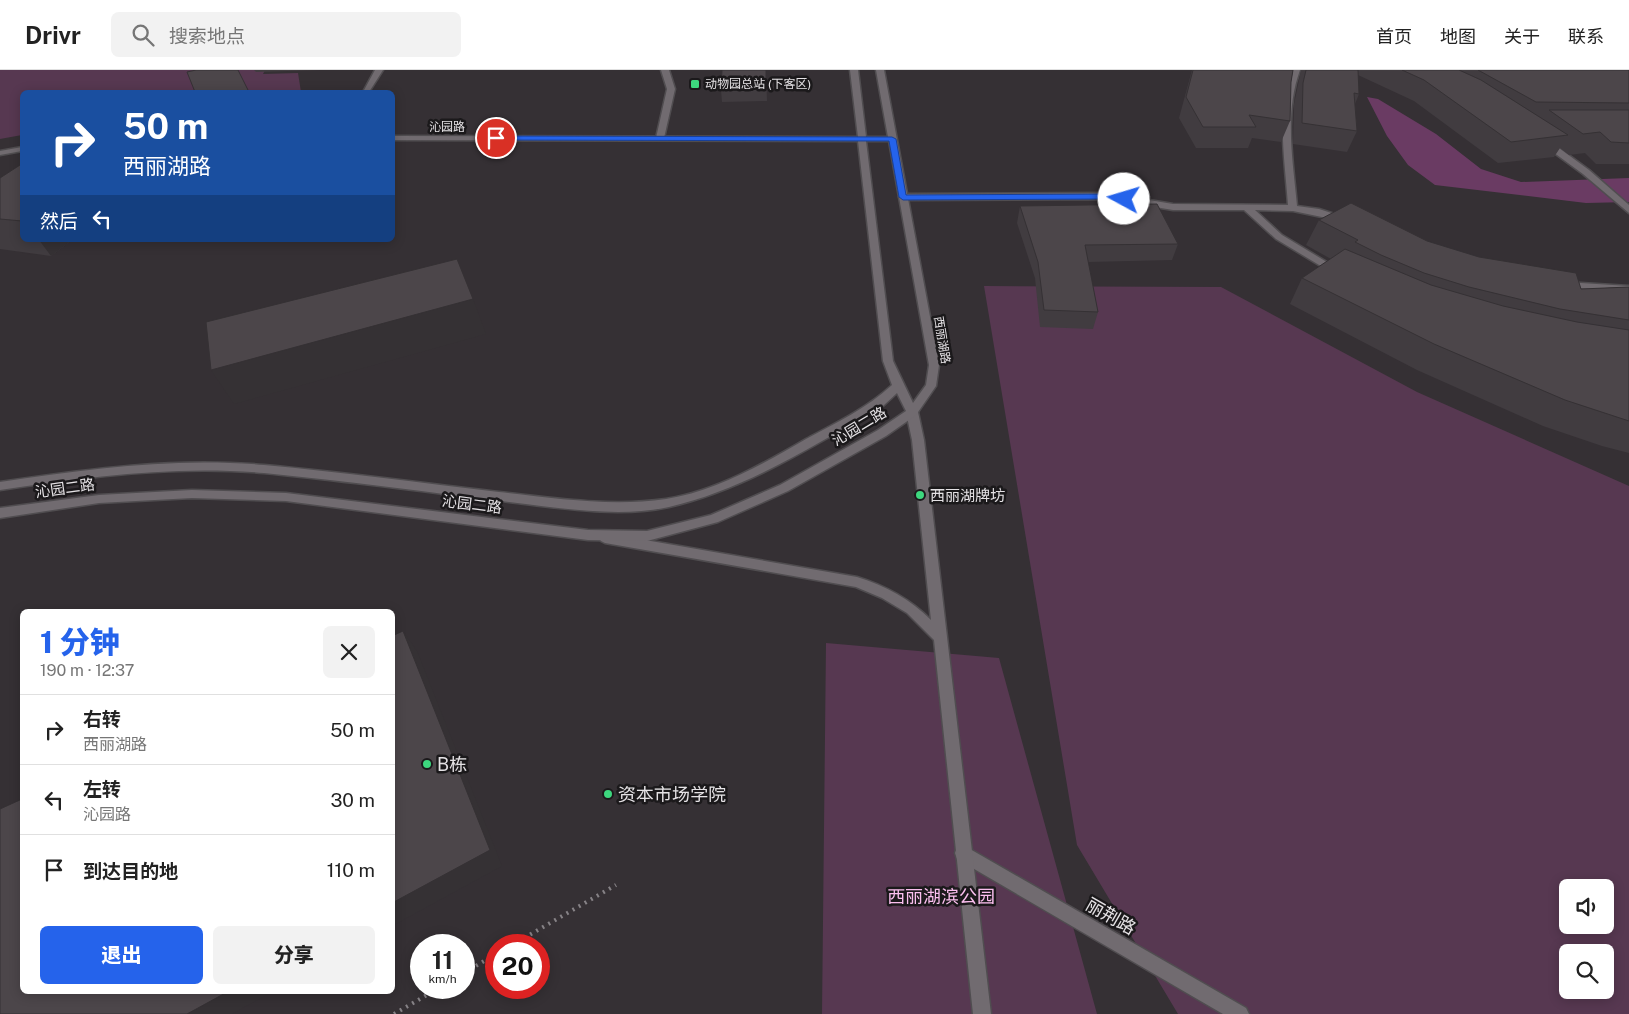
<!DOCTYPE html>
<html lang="zh">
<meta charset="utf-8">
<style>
:root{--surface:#fff;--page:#f2f2f2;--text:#222;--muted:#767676;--line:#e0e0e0;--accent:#2563eb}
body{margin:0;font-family:"Public Sans","Noto Sans SC",sans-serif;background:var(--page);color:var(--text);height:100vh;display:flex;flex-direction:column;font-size:19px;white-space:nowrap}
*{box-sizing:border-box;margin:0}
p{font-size:16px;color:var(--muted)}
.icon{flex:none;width:28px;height:28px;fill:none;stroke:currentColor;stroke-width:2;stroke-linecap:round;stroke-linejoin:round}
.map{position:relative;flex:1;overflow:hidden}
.sheet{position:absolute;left:20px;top:539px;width:375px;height:385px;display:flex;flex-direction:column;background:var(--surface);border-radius:8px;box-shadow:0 2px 12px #0003}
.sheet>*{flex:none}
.hud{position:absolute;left:20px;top:20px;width:375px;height:152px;border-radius:8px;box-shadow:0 2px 12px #0003;background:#1a4fa0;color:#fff;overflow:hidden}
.fabs{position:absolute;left:1559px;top:809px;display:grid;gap:10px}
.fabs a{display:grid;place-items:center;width:55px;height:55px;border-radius:8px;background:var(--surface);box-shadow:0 2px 12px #0003;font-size:25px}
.speed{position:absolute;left:410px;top:864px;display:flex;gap:10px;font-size:25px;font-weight:700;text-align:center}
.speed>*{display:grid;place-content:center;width:65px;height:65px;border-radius:50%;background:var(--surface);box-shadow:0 2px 12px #0003;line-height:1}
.speed small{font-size:12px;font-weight:400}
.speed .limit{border:8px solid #d22;background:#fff;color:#111}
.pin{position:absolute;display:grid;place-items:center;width:42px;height:42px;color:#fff;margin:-21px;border:2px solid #fff;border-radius:50%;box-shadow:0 1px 5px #0007}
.me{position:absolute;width:55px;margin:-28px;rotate:276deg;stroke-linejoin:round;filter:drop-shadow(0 0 4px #0008)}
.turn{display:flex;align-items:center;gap:18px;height:105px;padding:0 20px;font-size:22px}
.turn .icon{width:65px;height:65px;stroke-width:2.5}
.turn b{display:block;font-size:35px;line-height:42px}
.then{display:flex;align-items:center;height:48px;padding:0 20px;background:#0003;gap:10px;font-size:19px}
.round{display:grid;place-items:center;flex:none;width:52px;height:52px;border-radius:8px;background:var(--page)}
.summary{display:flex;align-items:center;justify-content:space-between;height:85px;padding:0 20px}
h1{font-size:30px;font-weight:800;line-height:38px;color:var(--accent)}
.cta{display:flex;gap:10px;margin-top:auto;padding:10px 20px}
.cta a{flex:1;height:58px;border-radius:8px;background:var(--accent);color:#fff;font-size:20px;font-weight:800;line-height:58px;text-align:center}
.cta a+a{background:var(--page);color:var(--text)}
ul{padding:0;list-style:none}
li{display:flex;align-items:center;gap:15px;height:70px;padding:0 20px;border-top:1px solid var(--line)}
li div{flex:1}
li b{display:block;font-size:19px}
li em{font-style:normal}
header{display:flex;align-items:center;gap:30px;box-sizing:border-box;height:70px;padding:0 25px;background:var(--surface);border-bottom:1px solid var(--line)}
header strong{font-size:24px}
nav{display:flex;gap:28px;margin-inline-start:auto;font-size:18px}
.search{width:350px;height:45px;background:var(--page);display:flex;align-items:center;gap:12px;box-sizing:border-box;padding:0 18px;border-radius:8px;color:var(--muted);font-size:19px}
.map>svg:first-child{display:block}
.green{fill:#573851;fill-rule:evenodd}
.water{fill:#6a3b63}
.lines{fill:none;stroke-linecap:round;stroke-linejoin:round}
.service-casing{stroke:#504d50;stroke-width:3}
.minor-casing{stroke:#504d50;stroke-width:3}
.tertiary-casing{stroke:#504d50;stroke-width:3}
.path{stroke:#868286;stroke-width:4;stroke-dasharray:2 5;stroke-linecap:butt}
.service{fill:#716b70;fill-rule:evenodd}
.minor{fill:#716b70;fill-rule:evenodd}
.tertiary{fill:#716b70;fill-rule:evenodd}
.wall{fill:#413c40}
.shaded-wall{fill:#353134}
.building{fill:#4c464a;stroke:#353134}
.route{fill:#2563eb;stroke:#184099}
.poi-dot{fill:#3dd77e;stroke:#1b191b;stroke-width:2}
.labels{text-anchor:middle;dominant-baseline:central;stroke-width:5;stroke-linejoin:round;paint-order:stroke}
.far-poi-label{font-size:12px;fill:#e5e2e5;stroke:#1b191b;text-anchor:start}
.far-street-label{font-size:12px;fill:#e5e2e5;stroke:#1b191b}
.street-label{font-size:15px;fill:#e5e2e5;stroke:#1b191b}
.poi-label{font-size:15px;fill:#e5e2e5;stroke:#1b191b;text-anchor:start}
.near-poi-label{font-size:18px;fill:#e5e2e5;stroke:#1b191b;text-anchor:start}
.near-park-label{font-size:18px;fill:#fbbfef;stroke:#1b191b}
.near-street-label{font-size:18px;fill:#e5e2e5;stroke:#1b191b}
</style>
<header>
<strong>Drivr</strong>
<div class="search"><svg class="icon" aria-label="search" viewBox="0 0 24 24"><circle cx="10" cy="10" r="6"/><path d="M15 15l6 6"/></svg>搜索地点</div>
<nav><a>首页</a><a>地图</a><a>关于</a><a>联系</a></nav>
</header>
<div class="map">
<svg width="1629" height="944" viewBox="0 0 1629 944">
<rect width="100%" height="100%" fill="#353034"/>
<path class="green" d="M0,0h265l-2,4 35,-1 3,19h-279v43l-22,4z
M984,216l237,1 196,105 212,94v528h-451l-101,-169zM1568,818h37v37h-37zM1568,882h37v38h-37z
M826,573l173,15 98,356h-275z"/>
<path class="water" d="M1367,27l11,2 58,35 45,35 40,13 108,-4v24l-43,1 -151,-18 -27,-20 -21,-29z"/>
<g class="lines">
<g class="service-casing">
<path id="service" d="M375,0h8l-14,22h-6z
M661,0h8l6,19 -11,49 -4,2 -4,-2 11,-49z
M1292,0h8c-16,44 -7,91 -3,136l22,3 31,10 -4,3 -53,-11 -38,-1 27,25 58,35v4h-6l-58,-35 -32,-29h-71l-66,-11 -204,1 -4,-3 4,-3 204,-1 66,11 115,1c-3,-45 -12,-92 4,-135z
M1542,70h6l41,30 40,35v8l-46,-39 -41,-30z
M1565,212l64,4v6l-67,-5 -2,-2z
M963,775l283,163 3,6h-26l-266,-155 -2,-6 2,-6z"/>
</g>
<g class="minor-casing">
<path id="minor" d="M912,338l6,4 6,28 67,574h-18l-39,-374 -27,-27 -25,-15 -26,-11 -251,-44 -4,-2 -2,-3 2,-3 4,-2 252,44c29,9 53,22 74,43l-19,-180 -6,-28z"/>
</g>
<g class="tertiary-casing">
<path id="tertiary" d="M850,0h8l8,67h22l-12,-67h8l55,295 -3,21 -20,29 -30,21 -98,55 -70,31 -71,19 -59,-1 -302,-39 -94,-3 -93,5 -99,15v-10l99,-13 93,-5 94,3 302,37 59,1 64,-16 69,-30 98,-55 28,-19 -9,-18 -14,13c-69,39 -136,83 -214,101 -50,11 -109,1 -160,-5 -81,-10 -163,-21 -245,-29 -89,-8 -177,4 -264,17v-8c87,-13 175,-25 264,-17 78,7 157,18 235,27 55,6 111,15 167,7 50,-8 97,-35 140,-60 30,-16 61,-31 86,-54l-9,-24 -25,-220 -466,-1v-4l466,1zM866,71h23l40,224 -3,20 -13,18 -20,-42z
M22,77v4l-22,4v-4z"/>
</g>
<path class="path" d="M512,875l104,-60
M464,903l32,-19
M394,944l45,-26"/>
<use href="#service" class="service"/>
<use href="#minor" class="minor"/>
<use href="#tertiary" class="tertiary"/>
</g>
<path class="wall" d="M254,0h67l-65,2z
M766,0l1,31 -45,1 -1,-12z
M1192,0h101l-2,12 -1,39 -9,21 -29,-4 -4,10h-52l-17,-30z
M1301,0h328v94h-33l-11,-11 -16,2 -9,-7 -6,9 -56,6 -84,-62 -56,-26 1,19 -4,10 2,27 -10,21 -54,-8 1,-40z
M22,95v75h50l-21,16 -51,-7v-71z
M1020,136l158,38 -6,16 -84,2 10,50 -5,17 -53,-2 -5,-49 -18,-55z
M1319,150l108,21 154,48 48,-2v166l-27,-7 -59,-20 -126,-56 -127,-66 12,-26 29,-19 -25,-14z"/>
<path class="shaded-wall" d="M39,170h33l-21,16z
M473,229l13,35 -252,70 -23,-34z
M403,561l14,20 85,215 -110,60v-23z
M229,921h45l-42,23h-45z"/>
<path class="building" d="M196,0h42l11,22h-54l-8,-20z
M722,0h44v19l-45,1z
M1193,0h100l-2,12 -1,39 -41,-6 7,12h-53l-17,-30z
M1306,0h52l1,24 -5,-1 3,38 -55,-8 1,-40z
M1402,0h57l22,10 87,55 -57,7 -87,-62z
M1478,0h151v33l-93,-1z
M1549,40h80v33l-18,-1 -11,-10 -17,2z
M20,95h2v56l-22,-2v-41z
M1351,133l76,38 52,16 97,16 5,16 48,-2v33l-69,-11 -91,-22 -45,-14 -43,-18 -26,-13 3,-2 -39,-20z
M1157,134l21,40 -93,1 13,67 -54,-2 -6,-48 -18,-56z
M1345,179l86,36 72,21 74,16 52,8v91l-64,-21 -131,-56 -132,-66z
M457,189l16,40 -262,71 -5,-48z
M403,561l87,219 -98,53v-267z
M22,729v192h207l-42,23h-187v-205z"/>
<path class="route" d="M496,66l396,1 4,2 10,56 201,-1 21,5 -4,2 -17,-2 -204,1 -4,-3 -10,-56 -395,-1v-3z"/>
<g class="poi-dot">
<rect x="690" y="9" width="10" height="10" rx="2.5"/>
<circle cx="920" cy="425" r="5"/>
<circle cx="427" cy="694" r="5"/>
<circle cx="608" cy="724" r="5"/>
</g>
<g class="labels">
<g class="far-poi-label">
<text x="705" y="14">动物园总站 (下客区)</text>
</g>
<g class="far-street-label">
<text x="447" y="57">沁园路</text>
<text transform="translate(942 270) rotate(81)">西丽湖路</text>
</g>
<g class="street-label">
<text transform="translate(859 356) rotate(-31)">沁园二路</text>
<text transform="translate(65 418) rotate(-8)">沁园二路</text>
<text transform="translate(472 434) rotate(7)">沁园二路</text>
</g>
<g class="poi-label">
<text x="930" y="425">西丽湖牌坊</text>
</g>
<g class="near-poi-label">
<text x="437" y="694">B栋</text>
<text x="618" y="724">资本市场学院</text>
</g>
<g class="near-park-label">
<text x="941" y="826">西丽湖滨公园</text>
</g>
<g class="near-street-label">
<text transform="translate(1111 846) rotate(30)">丽荆路</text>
</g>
</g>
</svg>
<div class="fabs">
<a><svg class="icon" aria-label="sound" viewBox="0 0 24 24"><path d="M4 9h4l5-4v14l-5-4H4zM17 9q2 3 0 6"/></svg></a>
<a><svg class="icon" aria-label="search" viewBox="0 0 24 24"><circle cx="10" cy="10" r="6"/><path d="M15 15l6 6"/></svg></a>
</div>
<div class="speed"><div>11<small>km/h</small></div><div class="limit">20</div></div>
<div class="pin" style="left:496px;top:68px;background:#d93025"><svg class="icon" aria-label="arrive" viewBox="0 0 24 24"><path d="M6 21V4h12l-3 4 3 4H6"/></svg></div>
<svg class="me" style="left:1124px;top:129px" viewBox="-20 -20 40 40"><circle r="19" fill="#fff"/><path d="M0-13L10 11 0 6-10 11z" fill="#2563eb"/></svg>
<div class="hud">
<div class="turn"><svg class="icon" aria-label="right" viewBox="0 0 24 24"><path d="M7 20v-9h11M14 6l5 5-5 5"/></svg><div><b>50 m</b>西丽湖路</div></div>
<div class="then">然后<svg class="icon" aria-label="left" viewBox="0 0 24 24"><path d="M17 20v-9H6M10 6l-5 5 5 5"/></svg></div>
</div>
<section class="sheet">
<div class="summary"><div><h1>1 分钟</h1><p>190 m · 12:37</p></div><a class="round"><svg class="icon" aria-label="close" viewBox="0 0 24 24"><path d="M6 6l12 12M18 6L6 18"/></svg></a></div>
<ul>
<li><svg class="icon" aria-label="right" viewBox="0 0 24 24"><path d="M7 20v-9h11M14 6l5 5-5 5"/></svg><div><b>右转</b><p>西丽湖路</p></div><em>50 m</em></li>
<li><svg class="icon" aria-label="left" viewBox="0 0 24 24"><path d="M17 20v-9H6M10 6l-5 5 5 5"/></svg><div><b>左转</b><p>沁园路</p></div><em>30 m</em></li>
<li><svg class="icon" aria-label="arrive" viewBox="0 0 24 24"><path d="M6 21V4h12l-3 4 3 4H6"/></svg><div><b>到达目的地</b></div><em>110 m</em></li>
</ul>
<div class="cta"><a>退出</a><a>分享</a></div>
</section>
</div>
